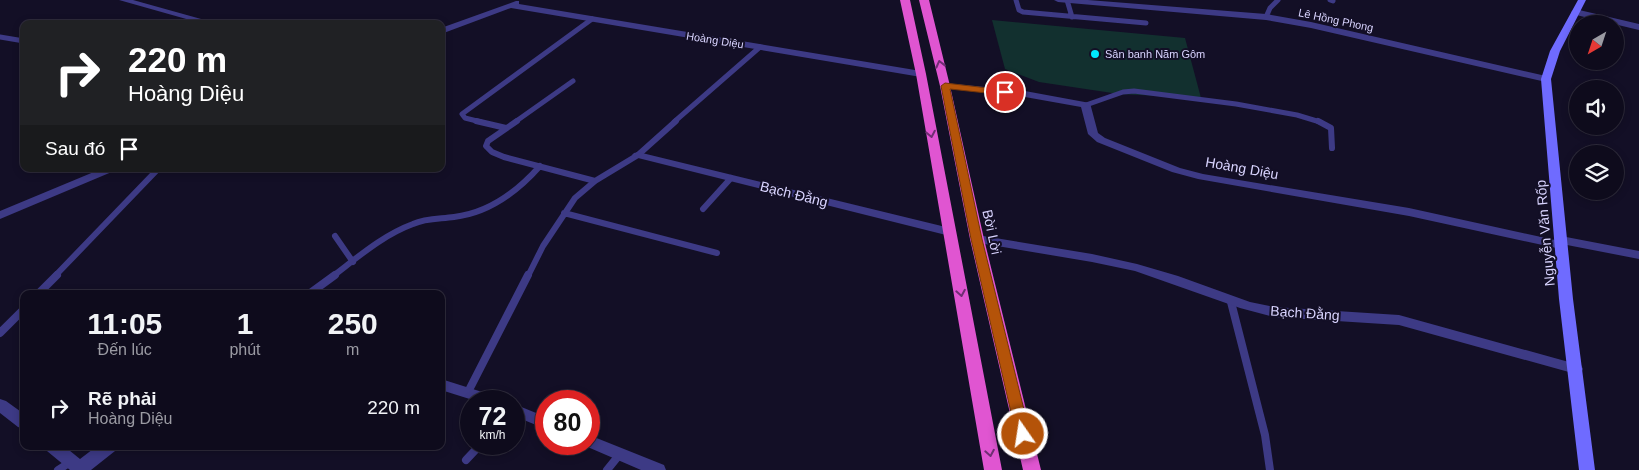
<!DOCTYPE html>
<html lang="vi">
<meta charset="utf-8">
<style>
:root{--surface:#0e0b1c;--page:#1c1929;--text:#f1f3f6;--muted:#9b9ba3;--line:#2e2b3b}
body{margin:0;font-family:Helvetica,sans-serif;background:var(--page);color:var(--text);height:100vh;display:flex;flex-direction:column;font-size:19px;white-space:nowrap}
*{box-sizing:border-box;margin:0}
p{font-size:16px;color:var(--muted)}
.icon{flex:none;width:28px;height:28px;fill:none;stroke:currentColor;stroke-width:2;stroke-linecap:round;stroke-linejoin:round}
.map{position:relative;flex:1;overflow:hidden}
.panel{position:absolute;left:20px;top:290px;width:425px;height:160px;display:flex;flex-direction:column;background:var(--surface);border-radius:10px;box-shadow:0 2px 8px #0003,0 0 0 1px var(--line)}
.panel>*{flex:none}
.guide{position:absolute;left:20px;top:20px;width:425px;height:152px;border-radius:10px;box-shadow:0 2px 8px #0003,0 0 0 1px var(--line);background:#202124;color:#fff;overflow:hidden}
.needle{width:32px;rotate:219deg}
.fabs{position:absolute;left:1569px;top:15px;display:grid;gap:10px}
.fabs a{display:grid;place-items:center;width:55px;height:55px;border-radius:50%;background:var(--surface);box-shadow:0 2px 8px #0003,0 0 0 1px var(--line);font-size:25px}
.speed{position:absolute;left:460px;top:390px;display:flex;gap:10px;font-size:25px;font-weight:700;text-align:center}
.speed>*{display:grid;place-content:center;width:65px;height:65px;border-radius:50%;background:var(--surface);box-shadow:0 2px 8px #0003,0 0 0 1px var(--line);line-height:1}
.speed small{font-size:12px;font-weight:400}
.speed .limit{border:8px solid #d22;background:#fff;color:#111}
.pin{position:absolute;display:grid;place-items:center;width:42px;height:42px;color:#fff;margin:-21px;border:2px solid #fff;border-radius:50%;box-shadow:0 1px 5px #0007}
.me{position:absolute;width:55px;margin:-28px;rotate:347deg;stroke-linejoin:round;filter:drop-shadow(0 0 4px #0008)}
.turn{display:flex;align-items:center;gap:18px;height:105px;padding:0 25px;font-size:22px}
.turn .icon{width:65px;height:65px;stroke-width:2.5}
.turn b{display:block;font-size:35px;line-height:42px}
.then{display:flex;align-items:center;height:48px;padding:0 25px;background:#0003;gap:10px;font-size:19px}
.eta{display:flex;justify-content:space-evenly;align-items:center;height:85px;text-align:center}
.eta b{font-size:30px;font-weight:700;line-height:35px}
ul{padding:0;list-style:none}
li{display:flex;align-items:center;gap:15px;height:65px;padding:0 25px}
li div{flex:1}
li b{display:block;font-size:19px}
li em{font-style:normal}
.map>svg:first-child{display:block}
.green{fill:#12302f}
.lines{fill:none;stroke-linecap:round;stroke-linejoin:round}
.service-far2{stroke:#3d3a85;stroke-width:5}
.service-far1{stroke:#3d3a85;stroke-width:6}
.service{stroke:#3d3a85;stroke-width:8}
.minor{fill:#3d3a85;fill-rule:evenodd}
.tertiary{fill:#3d3a85;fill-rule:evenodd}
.secondary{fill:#6f6bff;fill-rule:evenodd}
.trunk{fill:#e055d1;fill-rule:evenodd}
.oneway{stroke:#6f2e73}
.route{fill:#b45309;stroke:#753606}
.poi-dot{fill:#00e5ff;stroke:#130f26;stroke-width:2}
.labels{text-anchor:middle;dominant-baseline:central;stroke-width:4;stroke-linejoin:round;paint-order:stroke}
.far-street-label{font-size:11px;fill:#d9d4ff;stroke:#130f26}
.far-poi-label{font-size:11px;fill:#d9d4ff;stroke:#130f26;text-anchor:start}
.street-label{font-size:14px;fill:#d9d4ff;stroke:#130f26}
</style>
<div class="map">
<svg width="1639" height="470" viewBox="0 0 1639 470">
<rect width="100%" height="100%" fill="#130f26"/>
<path class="green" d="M992,20l193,18 16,60 -82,-4 -80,-12 -34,-13z"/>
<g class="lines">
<path class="service-far2" d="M1016,0l3,10 4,2 123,11
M1067,0l5,17
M1330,0l3,1
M1266,17l4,-9 8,-8
M0,37l24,4
M1086,105l37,-13 11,-1 102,13 61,11 23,7
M481,122l-16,-4 -3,-4 130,-95
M515,122l58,-41
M674,122l86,-75"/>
<path class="service-far1" d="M476,121l30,7
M517,121l-29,20 -2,5 6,6 12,5 91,24
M1318,121l13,7 1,20
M703,209l28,-31
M564,213l153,40
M335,236l18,26
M55,276l103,-107
M333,276c25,-19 50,-41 80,-52 13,-6 27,-5 41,-7 35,-4 63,-25 86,-51
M528,276l15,-30 32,-48 20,-17 43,-26 38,-34"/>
<path class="service" d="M38,294l19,-19
M309,294l26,-19
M1231,302l34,133 5,35
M0,333l24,-24
M468,392l60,-117
M466,460l15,-16
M58,470l14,-9
M607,470l13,-16"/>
<path class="minor" d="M119,0h14l86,24h-15z
M516,1h3v3l402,67 5,3 -5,3 -410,-69 -70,26v-6z
M1575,9l64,15v6l-67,-16 -1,-2z
M945,83l80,8 65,12 8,30 7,5 75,30 23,6 206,34 146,32 6,-4 78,15v8l-72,-14 -6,4 -152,-33 -211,-37 -26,-7 -75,-30 -9,-8 -7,-27 -56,-10 -83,-9v-4z
M638,152l316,77 2,3 -6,4 -316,-79 -2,-2 2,-2z
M101,169h15l-2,2 -114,48v-8z
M977,235l115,19 45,10 41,12 72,26 24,5 125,8 177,49 5,1 2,4 -2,4 -5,1 -177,-49 -125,-8 -34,-9 -105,-37 -43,-9 -119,-20 -2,-3z
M441,379l57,18 3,4h-25l-35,-11z
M0,399l6,2 18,13v15l-6,-2 -18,-14z
M514,404l32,13v12l-32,-13z
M589,435l75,30 2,5h-25l-58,-25 -1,-1h7z
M45,446h19l16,13 17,-13h20l-2,5 -24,19h-21l-23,-19z"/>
<path class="tertiary" d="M1054,0h34l178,14 45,8 235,54 5,3 -5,3 -235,-54 -45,-8 -208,-18z"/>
<path class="secondary" d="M1578,0h8l-26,51 -9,28 22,220 22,171h-16l-20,-171 -18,-220 9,-28z"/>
<path class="trunk" d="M900,0h10l16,74 76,396h-18l-68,-396z
M919,0h10l21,86 34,153 57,231h-18l-53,-231 -30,-153z"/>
</g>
<defs><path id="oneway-chevron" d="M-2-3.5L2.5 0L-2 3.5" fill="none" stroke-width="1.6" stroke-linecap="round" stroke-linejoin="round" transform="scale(1.25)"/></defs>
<g class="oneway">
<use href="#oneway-chevron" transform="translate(940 64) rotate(-104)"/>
<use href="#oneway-chevron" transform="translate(931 134) rotate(79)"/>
<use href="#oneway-chevron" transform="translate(961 293) rotate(80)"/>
<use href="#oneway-chevron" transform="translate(990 453) rotate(80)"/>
</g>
<path class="route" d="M945,83l60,7 4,2 -4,3 -55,-6 32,150 48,195 -2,4 -5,2 -5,-2 -2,-4 -45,-195 -30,-153z"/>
<circle class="poi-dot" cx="1095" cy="54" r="5"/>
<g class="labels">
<g class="far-street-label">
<text transform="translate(1336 20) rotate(12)">Lê Hồng Phong</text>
<text transform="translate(715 40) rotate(9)">Hoàng Diệu</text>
</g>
<g class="far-poi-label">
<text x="1105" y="54">Sân banh Năm Gôm</text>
</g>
<g class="street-label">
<text transform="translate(1242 168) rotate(10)">Hoàng Diệu</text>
<text transform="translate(794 194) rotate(14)">Bạch Đằng</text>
<text transform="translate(992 232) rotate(78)">Bời Lời</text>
<text transform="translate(1545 233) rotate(-95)">Nguyễn Văn Rốp</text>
<text transform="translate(1305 313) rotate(4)">Bạch Đằng</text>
</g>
</g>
</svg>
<div class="fabs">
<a><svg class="needle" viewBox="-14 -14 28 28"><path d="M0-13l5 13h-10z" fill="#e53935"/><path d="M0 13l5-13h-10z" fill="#9b9ba3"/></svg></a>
<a><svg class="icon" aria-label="sound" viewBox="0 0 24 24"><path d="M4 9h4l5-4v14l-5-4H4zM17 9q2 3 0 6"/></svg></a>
<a><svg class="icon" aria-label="layers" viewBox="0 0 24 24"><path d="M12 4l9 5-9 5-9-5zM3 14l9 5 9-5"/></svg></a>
</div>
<div class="speed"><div>72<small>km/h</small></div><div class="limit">80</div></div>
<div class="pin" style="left:1005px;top:92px;background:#d93025"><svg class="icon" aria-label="arrive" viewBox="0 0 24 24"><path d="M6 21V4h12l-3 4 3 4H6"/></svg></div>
<svg class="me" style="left:1023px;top:434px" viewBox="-20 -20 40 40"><circle r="17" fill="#b45309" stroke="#fff" stroke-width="3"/><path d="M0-11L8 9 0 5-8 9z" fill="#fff"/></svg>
<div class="guide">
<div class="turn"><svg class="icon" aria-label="right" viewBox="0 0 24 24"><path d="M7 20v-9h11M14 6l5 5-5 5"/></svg><div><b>220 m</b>Hoàng Diệu</div></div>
<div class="then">Sau đó<svg class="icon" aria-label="arrive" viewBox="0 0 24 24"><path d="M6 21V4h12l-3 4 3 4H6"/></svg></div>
</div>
<section class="panel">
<div class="eta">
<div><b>11:05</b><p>Đến lúc</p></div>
<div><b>1</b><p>phút</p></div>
<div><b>250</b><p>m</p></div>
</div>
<ul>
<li><svg class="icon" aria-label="right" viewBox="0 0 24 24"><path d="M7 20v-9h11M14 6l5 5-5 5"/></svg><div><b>Rẽ phải</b><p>Hoàng Diệu</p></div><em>220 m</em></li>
</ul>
</section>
</div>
